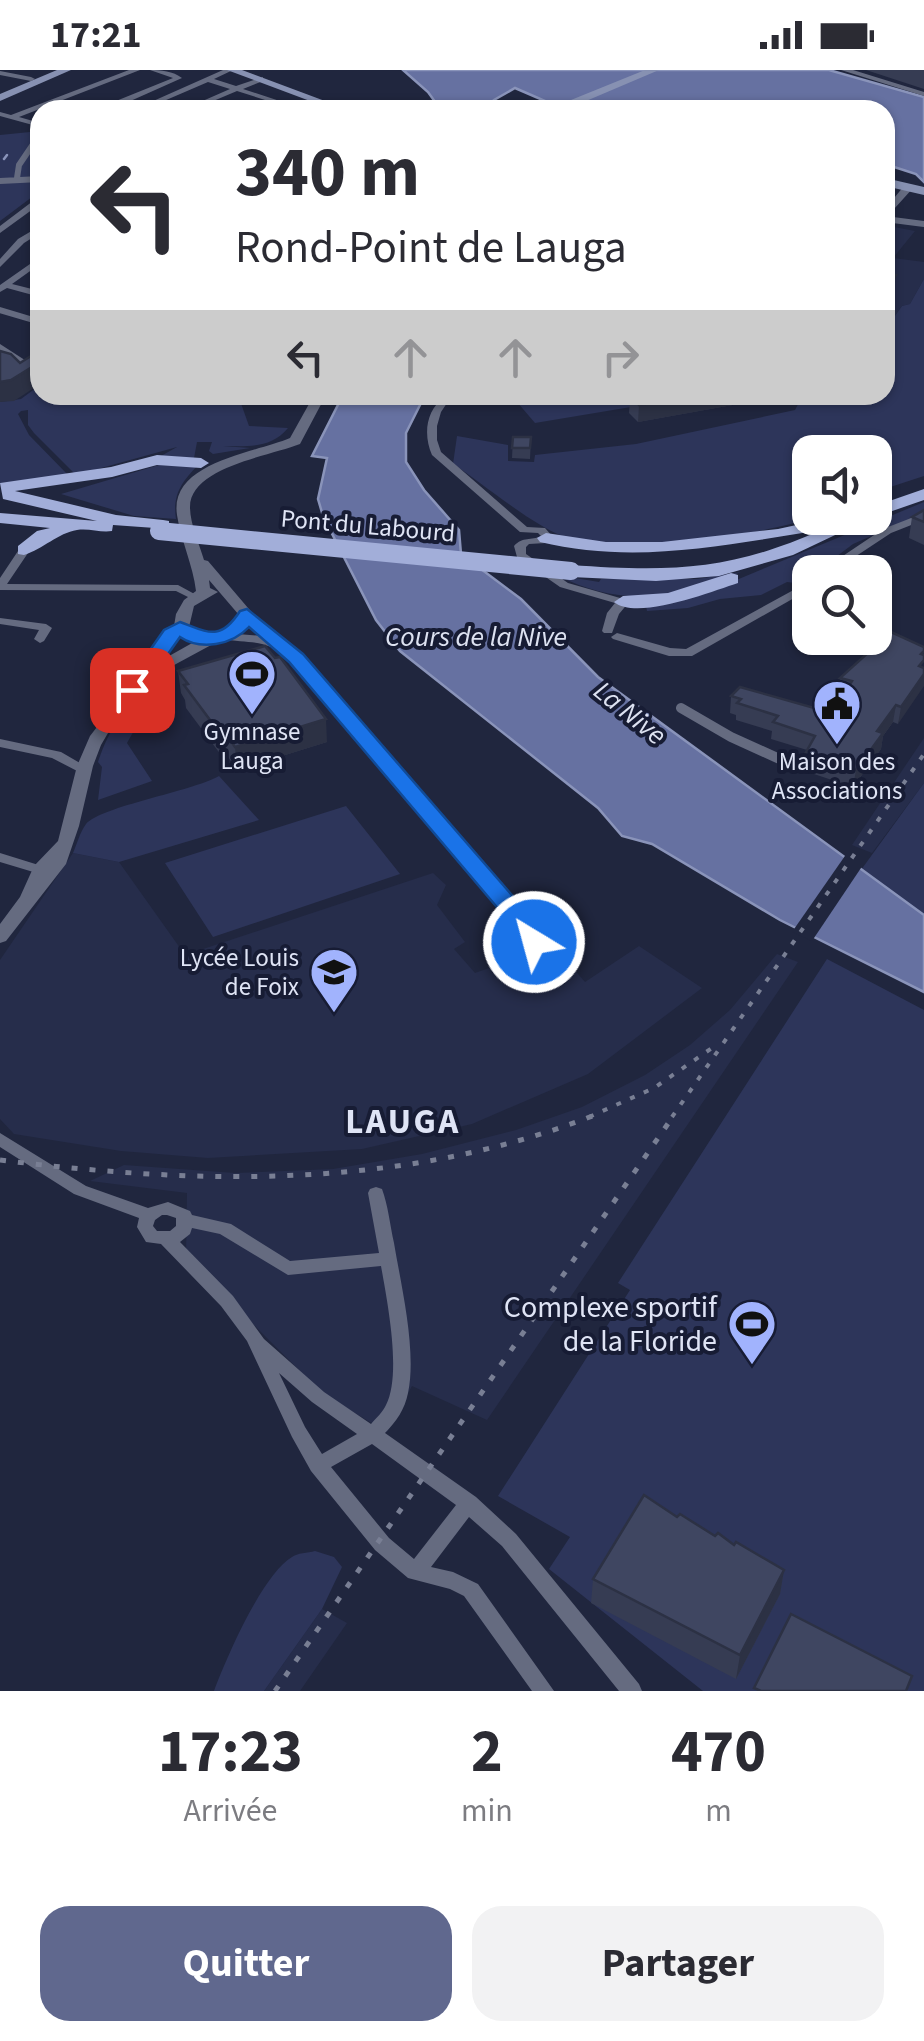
<!DOCTYPE html>
<html lang="fr">
<meta charset="utf-8">
<style>
:root{--surface:#fff;--page:#f2f2f3;--text:#2b2b33;--muted:#7c7c81;--accent:#60688e}
body{margin:0;font-family:"Source Sans 3",sans-serif;background:var(--page);color:var(--text);height:100vh;display:flex;flex-direction:column;font-size:38px;white-space:nowrap}
*{box-sizing:border-box;margin:0}
p{font-size:32px;color:var(--muted)}
.icon{flex:none;width:55px;height:55px;fill:none;stroke:currentColor;stroke-width:2;stroke-linecap:round;stroke-linejoin:round}
.map{position:relative;height:1621px;overflow:hidden}
.drawer{display:flex;flex-direction:column;background:var(--surface);flex:1}
.drawer>*{flex:none}
.guide{position:absolute;left:30px;top:30px;width:865px;height:305px;border-radius:30px;box-shadow:0 2px 8px #0004;background:#fff;color:var(--text);overflow:hidden}
.controls{position:absolute;left:792px;top:365px;display:grid;gap:20px}
.controls a{display:grid;place-items:center;width:100px;height:100px;border-radius:20px;background:var(--surface);box-shadow:0 2px 8px #0004;font-size:50px}
.pin{position:absolute;display:grid;place-items:center;width:85px;height:85px;color:#fff;margin:-42px;border-radius:20px;box-shadow:0 5px 15px #0006}
.me{position:absolute;width:110px;margin:-55px;rotate:323deg;stroke-linejoin:round;filter:drop-shadow(0 0 8px #0008)}
.turn{display:flex;align-items:center;gap:35px;height:210px;padding:0 40px;font-size:45px}
.turn .icon{width:130px;height:130px;stroke-width:2.5}
.turn b{display:block;font-size:70px;line-height:85px}
.lanes{display:flex;align-items:center;height:95px;padding:0 40px;background:#0003;justify-content:center;gap:50px;direction:ltr}
.lanes .off{opacity:.35}
.eta{display:flex;justify-content:space-evenly;align-items:center;height:170px;text-align:center}
.eta b{font-size:60px;font-weight:700;line-height:70px}
.cta{display:flex;gap:20px;margin-top:auto;padding:20px 40px}
.cta a{flex:1;height:115px;border-radius:30px;background:var(--accent);color:#fff;font-size:40px;font-weight:700;line-height:115px;text-align:center}
.cta a+a{background:var(--page);color:var(--text)}
.status{display:flex;justify-content:space-between;align-items:center;height:70px;padding:0 50px;background:var(--surface);direction:ltr}
.status svg{height:28px;fill:currentColor}
.map>svg:first-child{display:block}
.built{fill:#262d4b}
.green{fill:#2d355a}
.water{fill:#6671a1;stroke:#8a94ba;stroke-width:2.5}
.pier{fill:#20263e}
.lines{fill:none;stroke-linecap:round;stroke-linejoin:round}
.stream{stroke:#8a94ba;stroke-width:2.5}
.pedestrian-far1{stroke:#656b80;stroke-width:6}
.pedestrian{stroke:#656b80;stroke-width:10}
.minor{fill:#656b80;fill-rule:evenodd}
.tertiary{fill:#656b80;fill-rule:evenodd}
.secondary{fill:#8791b2;fill-rule:evenodd}
.primary{fill:#a2aed9;fill-rule:evenodd}
.rail-far1{stroke:#797f94;stroke-width:4;stroke-dasharray:5 10;stroke-linecap:butt}
.rail{stroke:#797f94;stroke-width:5;stroke-dasharray:6 12;stroke-linecap:butt}
.primary-bridge{stroke:#a2aed9;stroke-width:18}
.wall{fill:#363c53}
.shaded-wall{fill:#2c3144}
.building{fill:#3f4661;stroke:#2c3144;stroke-width:2.5}
.route{fill:#1a73e8;stroke:#114b97;stroke-width:2.5}
.labels{text-anchor:middle;dominant-baseline:central;stroke-width:8;stroke-linejoin:round;paint-order:stroke}
.street-label{font-size:25px;fill:#dfe4f5;stroke:#171c34}
.poi-label{font-size:25px;fill:#dfe4f5;stroke:#171c34}
.water-label{font-size:28px;font-style:italic;fill:#dde2f1;stroke:#171c34}
.near-poi-label{font-size:30px;fill:#dfe4f5;stroke:#171c34;text-anchor:end}
.district-label{font-size:35px;font-weight:bold;letter-spacing:2.5px;fill:#dfe4f5;stroke:#171c34}
</style>
<div class="status"><b>17:21</b><svg viewBox="0 0 49 12"><path d="M0 12V9h3v3zM5 12V6h3v6zM10 12V3h3v9zM15 12V0h3v12zM26 1h20v11H26zM47 4h2v5h-2z"/></svg></div>
<div class="map">
<svg width="924" height="1621" viewBox="0 0 924 1621">
<rect width="100%" height="100%" fill="#20263e"/>
<path class="built" d="M889,156l26,5 -22,27 31,4v17l-14,25 -8,2 -17,24v-102z
M924,668v45l-52,70 -20,-8z
M73,783l46,9 66,93 248,-82 13,12 -9,20 28,37 -11,7 21,24 78,-28 32,37 54,-36 63,42 -114,86 -116,50 -110,25 -154,9 -87,-7 -107,-17 -14,-15v-159z
M777,884l21,8 -311,458 -75,-34 -25,46 -63,-37 -138,-138 1,-64 -97,-12 34,-16 111,8 98,-4 89,-15 94,-24 66,-23 63,-32 45,-30 40,-35z
M322,1539l25,14 -47,68h-36z"/>
<path class="green" d="M40,61v60l-40,30v-86z
M924,209v197l-49,16v-40h-65l2,66c-55,17 -197,42 -250,18 -34,-14 -77,-51 -109,-72l4,-28 51,9v16l26,1 1,-7 101,-11 159,-34 8,-15h82v-65l17,-24 8,-2z
M40,315v10h198l11,31 39,2c-17,21 -41,18 -65,18l27,2 -37,6 -4,-3 3,-9h-15l-3,16 -33,-2 16,-9 -101,28 -42,-42 -6,-8v-15l-7,1 -3,3 11,21 40,41 -69,7v-81l21,-3z
M556,325h94l5,8 -120,20 -18,-21z
M159,395l38,1c-14,15 -25,28 -21,53l-42,-3 -73,-22z
M924,432v11l-71,31 -37,28h-6l-7,12 -16,-2 -26,13 -41,4 -32,9 -41,3 -1,-5 64,-15z
M741,502c-65,26 -119,37 -184,3l42,7 2,-3h96z
M129,644l11,6 -13,23 25,38 -54,19 4,-33 -4,-5c6,-17 14,-40 31,-48z
M219,706l40,44 -140,42 -46,-9c4,-9 7,-21 13,-29 16,-18 104,-32 133,-48z
M924,713v132l-63,-45z
M346,736l54,68 -187,63 -48,-74z
M827,889l97,51v681h-221l-154,-122 21,-32 -72,-41 132,-206 -12,-7z
M315,1481l19,6 8,10 -20,42 -58,82h-50c12,-32 48,-116 78,-134 5,-4 16,-4 23,-6z"/>
<path class="water" d="M403,0h426l95,27v85l-8,-8 -31,-10v-54h-259l-22,-4 -17,4 -23,-8 -10,3 -39,-17 -21,12 4,10h-57l-13,-18z
M343,325h82l-19,38v29l18,28 35,40 2,24 60,45 77,78 326,238v77l-144,-72 -128,-76 -30,-8 -24,-28 -198,-157 -24,-31 -53,-104 -5,-17 9,-41 -15,-2z"/>
<path class="pier" d="M847,783l16,12 -51,76 -20,-9z"/>
<g class="lines">
<path class="stream" d="M4,89l3,-4"/>
<path class="pedestrian-far1" d="M17,108l2,-13 21,-31
M0,111l40,-2
M885,149l39,5
M0,240l40,12"/>
<path class="pedestrian" d="M681,638l50,29 64,29"/>
<path class="minor" d="M129,0h11l-121,47 21,6v4l-40,-11v-4l11,3z
M150,0c11,0 23,1 32,8l-65,29h-6v-4l62,-25z
M223,0h10l-19,9 22,7 27,-9v4l-20,8 64,21c-12,0 -25,-8 -36,-7 -10,2 -16,7 -27,7l21,-10 -28,-9 -45,19h-10l48,-21 -22,-7 -65,28h-10z
M841,0h12l71,22v4z
M0,1l31,6 4,2 -4,2 -31,-6z
M330,33l4,2c-7,5 -15,5 -23,5z
M37,128h3v6l-40,29v-7z
M40,156v7l-16,10 -24,24v-8l18,-20z
M40,187v7l-28,20 28,7v6l-33,-9 -7,4v-7z
M0,274l34,22v4h-6l-28,-19z
M444,327l5,3 -8,12 -4,14v14l4,12 86,75 18,1 7,8 -6,7 -17,1 -3,3v7l42,29 59,17 2,2 -10,12 -7,19h-8l-2,-2 5,-18 8,-10 -55,-16 -43,-30 -3,-11c9,-10 17,-5 27,-10l-3,-3 -18,-1 -88,-77c-9,-21 -6,-44 12,-58z
M924,443v7l-33,13 -59,39h-13l64,-43z
M24,477l6,3 -23,34 171,1 22,12 -6,3 -18,-9 -176,-1v-12l20,-30z
M810,511v8l-118,67h-23l-56,-17 -2,-2 6,-4 53,15 16,1z
M247,542l4,1 49,42 233,272 8,15 -2,3h-10l-7,-13 -230,-271c-26,-23 -40,-17 -71,-22l-2,-2 6,-4 39,3 -23,-21z
M0,548l46,6 6,4 -8,13 -4,2 -6,-4 5,-9 -39,-6z
M0,669l61,13 31,18 -6,4 -5,-1 -29,-15 -52,-11z
M0,783l45,14 2,3 -7,4 -40,-12z
M0,1063l86,53 62,22 20,-6 22,9 2,4 39,9 59,37 89,-8 -11,-60 2,-4 6,-2 6,2c6,16 8,36 12,54 7,42 23,108 14,150 -3,16 -12,29 -23,40l91,64 40,37 123,150 3,7h-23l-117,-145 -33,-29 -38,50 22,5 25,12 76,107h-22l-68,-95 -14,-7 -42,-11 -33,-28 -64,-79 -19,-34 -45,-96 -26,-35 -60,-62 -15,-2 -9,-15 2,-9 -65,-24 -74,-47zM162,1145h5l9,3v8l-6,5h-13l-4,-5 2,-6zM192,1158l28,6 68,41 93,-9c6,34 21,108 5,139 -3,7 -10,13 -15,19l-47,-32 -60,-53 -31,-43 -53,-54 10,-8zM279,1303l33,29 45,32 -35,20 -17,-27zM372,1374l84,61 -42,54 -25,-21 -58,-71z"/>
<path class="tertiary" d="M904,116l9,2 -28,31v-10z
M314,325h12l-26,49c-30,12 -110,23 -110,63 0,17 9,36 14,53l4,1 46,54 -7,12 -16,12 -18,5 -61,33 -37,44 -14,24 -8,21 -14,60 -13,38 -60,77 -6,2v-19l20,-27 14,-31 24,-25 19,-75 13,-30 48,-62 21,-33 15,-15 2,-12 8,-14 12,-9c-3,-26 -15,-50 -19,-76 -8,-53 78,-62 113,-77zM209,510l30,35 -10,13 -22,8 -18,-9 5,-21 24,-14 -8,-4zM180,565l14,7 -32,18z
M361,325l114,2 49,-2c-31,18 -119,6 -157,4z"/>
<path class="secondary" d="M57,0h14l-71,31v-7z
M227,0h15l107,40h-15z
M645,0h14l-80,34 -4,6h-11l7,-10z
M885,108l39,9v8l-39,-9z"/>
<path class="primary" d="M157,385l44,3 8,5 -8,5 -44,-3 -45,12 -97,14 101,24 47,5 6,1v8l-56,-4 -1,6c-11,2 -23,-3 -35,-1 -19,3 -34,19 -53,25l-6,-1v-8l19,-15 13,-3 -50,-5v-10l97,8 -94,-22 -3,-16 111,-16z
M924,419v11l-49,17v-11z
M848,448h23l-78,37 -74,21 -63,5 -85,-4 -9,-6 9,-6c98,7 159,6 250,-35 -95,15 -186,35 -281,12l-3,-4 9,-5 60,9h56l116,-13 46,-10 9,5z
M731,503l7,2v8c-28,9 -101,38 -124,19l9,-6 45,-3z"/>
<path class="rail-far1" d="M589,1047l65,-29 58,-40
M672,1047l252,-363"/>
<path class="rail" d="M0,1090c201,25 403,30 595,-45
M275,1621l399,-576"/>
<path class="primary-bridge" d="M159,461l412,40"/>
</g>
<path class="wall" d="M866,0h58v19z
M630,326l108,8 -100,18 -9,-9z
M513,367h18l-1,22 -18,-1z
M924,440v35l-15,-7 3,-21z
M924,577l-26,77 -5,-2 -10,14 -2,13 -28,38 -51,-17 5,-20 -36,-11 1,-8 -36,-11v-5l-6,-2 1,-17 101,17 11,-17 -5,-2 2,-16z
M178,601l149,71 -90,28 -11,-16 -5,1 -35,-47 -1,-8 -4,-7z
M677,1447l107,53 -4,24 -44,85 -145,-76 2,-24z"/>
<path class="shaded-wall" d="M896,205l-3,22 -8,11v-17z
M40,292v22l-26,17 -14,1v-20z
M696,325h43l-1,9 -100,18 1,-17z
M924,604v12l-26,38 3,-17z
M896,635l-3,17 -10,14 -2,13 -28,38 3,-17 21,-39z
M326,649l1,23 -90,28 -2,-23z
M224,661l2,23 -5,1 -2,-23z
M784,1500l-4,24 -44,85 4,-24z"/>
<path class="building" d="M885,204l11,1 -11,16z
M0,281l11,3 9,9 11,-7 9,1v5l-29,18 -11,2z
M634,325h62l-57,10 -9,-9z
M513,367h18l-1,11h-18z
M924,440v12l-12,-5z
M891,562l33,15v4l-3,3 3,1v5l-5,6 5,2v6l-23,33 -5,-2 -19,26 6,2 -27,37 -51,-16 10,-18 -42,-14 5,-6 -41,-13 4,-4 -10,-3 9,-9 92,26 20,-32 -12,-3z
M265,576l10,12 5,-1 46,62 -91,28 -11,-16 -5,1 -35,-47 4,-1 -10,-13z
M644,1425l33,22 3,-3 35,22 3,-3 16,12 2,-3 48,28 -44,85 -147,-76z
M791,1544l121,62 -6,15h-145l-7,-3z"/>
<path class="route" d="M247,539l56,45 234,270 8,18 -3,5h-17l-7,-15 -229,-270 -40,-35c-17,18 -48,24 -69,10l-41,58h-14l-3,-5 42,-60 16,-8c28,10 40,20 60,-11z"/>
<defs>
<g id="stadium-pin" transform="scale(2.5)"><path d="M0 17L-7.5 6A9.5 9.5 0 1 1 7.5 6Z" fill="#a1b3fd" stroke="#171c34"/><path d="M0-5a6.5 5 0 1 0 0 10a6.5 5 0 1 0 0-10ZM-3.5-1.8h7v3.6h-7Z" fill="#111"/></g>
<g id="civic-pin" transform="scale(2.5)"><path d="M0 17L-7.5 6A9.5 9.5 0 1 1 7.5 6Z" fill="#a1b3fd" stroke="#171c34"/><path d="M-.6-6.5H3V-4.5H.6V-3L4-1V1h2V6H-6V1h2V-1L-.6-3ZM-1.2 2.5V6h2.4V2.5Z" fill="#111"/></g>
<g id="school-pin" transform="scale(2.5)"><path d="M0 17L-7.5 6A9.5 9.5 0 1 1 7.5 6Z" fill="#a1b3fd" stroke="#171c34"/><path d="M0-5L7-2L0 1L-7-2ZM-4 1L0 2.5L4 1V4Q0 6-4 4Z" fill="#111"/></g>
</defs>
<g fill-rule="evenodd">
<use href="#stadium-pin" x="252" y="604"/>
<use href="#civic-pin" x="837" y="634"/>
<use href="#school-pin" x="334" y="902"/>
<use href="#stadium-pin" x="752" y="1254"/>
</g>
<g class="labels">
<g class="street-label">
<text transform="translate(368 456) rotate(5)">Pont du Labourd</text>
</g>
<g class="poi-label">
<text x="252" y="662">Gymnase<tspan x="252" dy="29">Lauga</tspan></text>
<text x="837" y="692">Maison des<tspan x="837" dy="29">Associations</tspan></text>
<text x="299" y="888" text-anchor="end">Lycée Louis<tspan x="299" dy="29">de Foix</tspan></text>
</g>
<g class="water-label">
<text x="476" y="567">Cours de la Nive</text>
<text transform="translate(630 643) rotate(39)">La Nive</text>
</g>
<g class="near-poi-label">
<text x="717" y="1237">Complexe sportif<tspan x="717" dy="34">de la Floride</tspan></text>
</g>
<g class="district-label">
<text x="403" y="1052">LAUGA</text>
</g>
</g>
</svg>
<div class="controls">
<a><svg class="icon" aria-label="sound" viewBox="0 0 24 24"><path d="M4 9h4l5-4v14l-5-4H4zM17 9q2 3 0 6"/></svg></a>
<a><svg class="icon" aria-label="search" viewBox="0 0 24 24"><circle cx="10" cy="10" r="6"/><path d="M15 15l6 6"/></svg></a>
</div>
<div class="pin" style="left:132px;top:620px;background:#d93025"><svg class="icon" aria-label="arrive" viewBox="0 0 24 24"><path d="M6 21V4h12l-3 4 3 4H6"/></svg></div>
<svg class="me" style="left:534px;top:872px" viewBox="-20 -20 40 40"><circle r="17" fill="#1a73e8" stroke="#fff" stroke-width="3"/><path d="M0-11L8 9 0 5-8 9z" fill="#fff"/></svg>
<div class="guide">
<div class="turn"><svg class="icon" aria-label="left" viewBox="0 0 24 24"><path d="M17 20v-9H6M10 6l-5 5 5 5"/></svg><div><b>340 m</b>Rond-Point de Lauga</div></div>
<div class="lanes"><svg class="icon" aria-label="left" viewBox="0 0 24 24"><path d="M17 20v-9H6M10 6l-5 5 5 5"/></svg><svg class="icon off" aria-label="ahead" viewBox="0 0 24 24"><path d="M12 20V5M6 11l6-6 6 6"/></svg><svg class="icon off" aria-label="ahead" viewBox="0 0 24 24"><path d="M12 20V5M6 11l6-6 6 6"/></svg><svg class="icon off" aria-label="right" viewBox="0 0 24 24"><path d="M7 20v-9h11M14 6l5 5-5 5"/></svg></div>
</div>
</div>
<section class="drawer">
<div class="eta">
<div><b>17:23</b><p>Arrivée</p></div>
<div><b>2</b><p>min</p></div>
<div><b>470</b><p>m</p></div>
</div>
<div class="cta"><a>Quitter</a><a>Partager</a></div>
</section>
